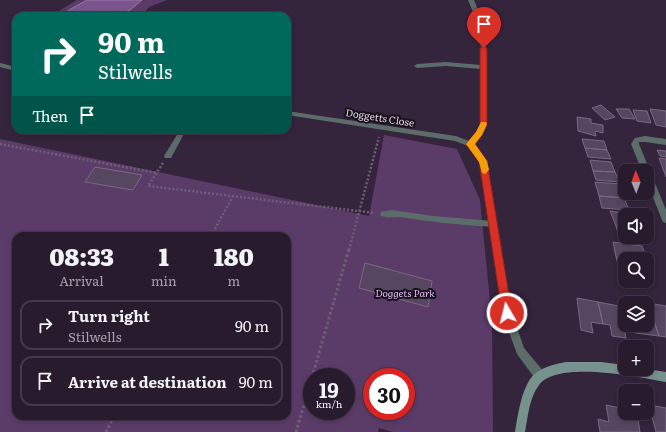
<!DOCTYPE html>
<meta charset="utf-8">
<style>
:root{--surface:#271b2d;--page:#332839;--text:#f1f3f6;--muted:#a4a1aa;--line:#433949}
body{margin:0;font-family:Literata,serif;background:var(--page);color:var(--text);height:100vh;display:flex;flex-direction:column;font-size:15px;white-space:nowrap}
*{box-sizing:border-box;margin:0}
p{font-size:13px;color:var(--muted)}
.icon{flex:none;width:22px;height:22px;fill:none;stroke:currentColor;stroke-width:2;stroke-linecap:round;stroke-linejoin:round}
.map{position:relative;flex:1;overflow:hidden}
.drawer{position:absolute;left:12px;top:232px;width:279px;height:188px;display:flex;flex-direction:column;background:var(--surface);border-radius:12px;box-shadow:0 2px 6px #0003,0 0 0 1px var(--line)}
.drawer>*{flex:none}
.banner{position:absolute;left:12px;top:12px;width:279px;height:122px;border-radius:12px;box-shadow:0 2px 6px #0003,0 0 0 1px var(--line);background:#00695c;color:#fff;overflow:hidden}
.needle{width:26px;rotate:359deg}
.fabs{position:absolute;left:618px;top:164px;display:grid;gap:8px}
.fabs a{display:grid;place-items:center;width:36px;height:36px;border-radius:8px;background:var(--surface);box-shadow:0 2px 6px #0003,0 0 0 1px var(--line);font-size:20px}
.speed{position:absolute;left:303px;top:368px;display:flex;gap:8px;font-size:20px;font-weight:700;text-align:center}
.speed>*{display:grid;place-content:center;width:52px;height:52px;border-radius:50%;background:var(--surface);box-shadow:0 2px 6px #0003,0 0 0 1px var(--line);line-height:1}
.speed small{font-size:10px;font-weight:400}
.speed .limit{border:6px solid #d22;background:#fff;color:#111}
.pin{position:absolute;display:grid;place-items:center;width:34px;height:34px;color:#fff;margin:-41px -17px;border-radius:50% 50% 50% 0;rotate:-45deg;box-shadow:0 0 4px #0007}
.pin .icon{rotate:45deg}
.me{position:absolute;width:44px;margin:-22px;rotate:352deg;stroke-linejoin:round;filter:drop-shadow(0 0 3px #0008)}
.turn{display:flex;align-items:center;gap:14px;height:84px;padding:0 20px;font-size:18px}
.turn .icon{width:52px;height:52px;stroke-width:2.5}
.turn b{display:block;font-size:28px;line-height:34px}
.then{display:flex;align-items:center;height:38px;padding:0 20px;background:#0003;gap:8px;font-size:15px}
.eta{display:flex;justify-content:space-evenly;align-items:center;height:68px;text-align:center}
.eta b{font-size:24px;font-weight:800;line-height:28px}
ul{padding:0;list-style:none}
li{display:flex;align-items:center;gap:12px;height:50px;margin:0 8px 6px;padding:0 12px;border:2px solid var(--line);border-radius:12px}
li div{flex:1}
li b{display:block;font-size:15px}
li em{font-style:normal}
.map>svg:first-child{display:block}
.green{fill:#5b3c69;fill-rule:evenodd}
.water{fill:#7a548c;stroke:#987aa6}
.building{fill:#574660;stroke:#7a6883}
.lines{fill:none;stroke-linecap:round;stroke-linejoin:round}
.path-far1{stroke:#6d5f74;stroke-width:2.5;stroke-dasharray:2 2;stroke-linecap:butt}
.path{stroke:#6d5f74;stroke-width:3;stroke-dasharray:2.5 2.5;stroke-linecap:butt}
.lane{fill:#5c6d69;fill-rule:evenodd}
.street{fill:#5c6d69;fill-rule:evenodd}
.secondary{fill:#77928c;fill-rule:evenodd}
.route{fill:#d93025;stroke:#8d1f18}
.slow{fill:#f59e0b}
.labels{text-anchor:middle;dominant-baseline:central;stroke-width:4;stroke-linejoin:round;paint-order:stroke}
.street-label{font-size:10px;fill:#ded4e3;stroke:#18111b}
.park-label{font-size:10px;font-style:italic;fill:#e7bafc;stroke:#18111b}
</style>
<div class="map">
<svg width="666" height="432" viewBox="0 0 666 432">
<rect width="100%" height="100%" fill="#34243c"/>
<path class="green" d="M77,0h90l-18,7 -7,9h-91z
M384,135l73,14 23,51 12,122 1,110h-100l-14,-4 -1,4h-378v-293l369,77zM16,236h271v180h-271zM312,377h34v34h-34zM372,377h34v34h-34z"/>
<path class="water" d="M87,0h55l-12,10 -16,6h-51l6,-6z"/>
<path class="building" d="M601,105l14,12 -10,3 -13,-12z
M616,109h13l6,10 -13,-1z
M650,109l16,2v16l-10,-2z
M633,110l14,1 4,12 -14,-2z
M577,117l14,2v4l12,2v8l-8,-2 1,5 -18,-5z
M582,139l22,2 3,9 -22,-2z
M585,148l22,2 4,9 -23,-2z
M657,150l9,1v6l-6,-1z
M659,158l7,1v18z
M590,160l21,2 4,10 -22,-1z
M95,167l47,8 -9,15 -48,-8z
M593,171l22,1 4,10 -23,-2z
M595,182l26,2 3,14 -25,-2z
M599,196l25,2 5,12 -27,-2z
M610,211l21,3v1h-6v12l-9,-1z
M616,226l9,1v10h14l3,6 -22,-2z
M613,242l29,4 5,13 -31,-2z
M616,257l16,2h-7v15h-4z
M647,261l7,17 -7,-1z
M365,263l67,18 -4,26 -69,-19z
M577,298l21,4 5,22 -12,-2 2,11 -12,-3z
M598,302l21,4 7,32 -14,-2 -2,-11 -7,-1z
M648,303l18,3v31l-7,-1z
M647,308l3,1 9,27 -24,-3 -2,-8h14z
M606,405l19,4v4h12l3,19h-40l-2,-13 11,3z
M649,405l17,3v24h-10z"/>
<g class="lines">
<path class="path-far1" d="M0,144l157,29
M163,163l-15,23 227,27
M211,236l22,-40
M349,250l30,-113"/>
<path class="path" d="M312,377l37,-128
M106,432l8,-16
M296,432l16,-54"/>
<path class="lane" d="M468,0h6l11,27 1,22 -5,-1 -2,-21z
M180,130h6l-15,28h-6l-1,-2z
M392,210l41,6 60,5 3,1 1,2 -1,2 -3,1c-31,-2 -62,-5 -93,-10 -6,0 -13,1 -19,-1l-1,-2 1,-2z"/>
<path class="street" d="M484,46l3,2 -1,77 -4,10 -8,9 13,17 25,152 12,35 20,24 1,4 -1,4 -4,1 -4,-1 -19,-26 -15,-41 -23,-151 -11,-16 -13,-5 -168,-26v-4l169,25 13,5 8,-9 3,-7 1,-56 -35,-3 -29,2 -3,-2 3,-2 29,-2 35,3v-17z
M0,63l16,4v4l-16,-4z
M645,136l21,3v6l-21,-3h-6v2l27,66v13l-3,-1 -1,-2 -15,-38v-11h-5l-11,-27 4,-6z"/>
<path class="secondary" d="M566,362h35l24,3v4h22l19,3v10c-27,-5 -109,-22 -127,3 -10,13 -11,32 -14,47h-10c3,-17 7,-50 22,-60 9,-6 19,-8 29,-10z"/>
</g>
<path class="route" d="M484,46l3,2v77l-5,10 -7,9 12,17 25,152 -1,3 -4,2 -4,-2 -1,-3 -23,-151 -13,-18 10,-12 4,-7v-77z"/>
<path class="slow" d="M481,122h5l1,2 -5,11 -7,9 12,17 2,9 -4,4 -3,-1 -3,-11 -13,-18 10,-12z"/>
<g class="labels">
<g class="street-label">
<text transform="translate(380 117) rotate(9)">Doggetts Close</text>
</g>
<g class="park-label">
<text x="405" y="292">Doggets Park</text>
</g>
</g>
</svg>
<div class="fabs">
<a><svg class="needle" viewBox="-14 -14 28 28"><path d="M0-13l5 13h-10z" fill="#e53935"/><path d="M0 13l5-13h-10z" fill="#a4a1aa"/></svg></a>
<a><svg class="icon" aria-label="sound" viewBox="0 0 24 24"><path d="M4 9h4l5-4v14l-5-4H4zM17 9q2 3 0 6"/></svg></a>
<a><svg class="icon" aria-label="search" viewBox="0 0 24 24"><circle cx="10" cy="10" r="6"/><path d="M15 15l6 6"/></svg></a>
<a><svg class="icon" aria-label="layers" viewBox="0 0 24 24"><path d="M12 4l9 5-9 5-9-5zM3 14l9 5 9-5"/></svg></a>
<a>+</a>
<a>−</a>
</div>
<div class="speed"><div>19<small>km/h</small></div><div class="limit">30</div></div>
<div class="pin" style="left:484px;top:48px;background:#d93025"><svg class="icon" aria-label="arrive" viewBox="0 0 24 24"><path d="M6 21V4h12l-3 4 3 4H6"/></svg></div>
<svg class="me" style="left:507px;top:313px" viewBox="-20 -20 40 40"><circle r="17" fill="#d93025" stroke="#fff" stroke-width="3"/><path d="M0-11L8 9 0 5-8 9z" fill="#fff"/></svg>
<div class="banner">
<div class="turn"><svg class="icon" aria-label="right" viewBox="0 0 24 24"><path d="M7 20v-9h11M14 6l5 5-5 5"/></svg><div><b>90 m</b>Stilwells</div></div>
<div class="then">Then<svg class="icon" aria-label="arrive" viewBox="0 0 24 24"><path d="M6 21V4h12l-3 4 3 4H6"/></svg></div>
</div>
<section class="drawer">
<div class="eta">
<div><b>08:33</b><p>Arrival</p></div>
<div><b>1</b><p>min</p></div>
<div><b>180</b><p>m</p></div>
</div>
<ul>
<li><svg class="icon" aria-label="right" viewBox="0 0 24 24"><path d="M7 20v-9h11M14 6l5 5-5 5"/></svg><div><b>Turn right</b><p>Stilwells</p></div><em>90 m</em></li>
<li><svg class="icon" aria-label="arrive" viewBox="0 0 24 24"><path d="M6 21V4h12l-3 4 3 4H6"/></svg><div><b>Arrive at destination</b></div><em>90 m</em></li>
</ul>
</section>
</div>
